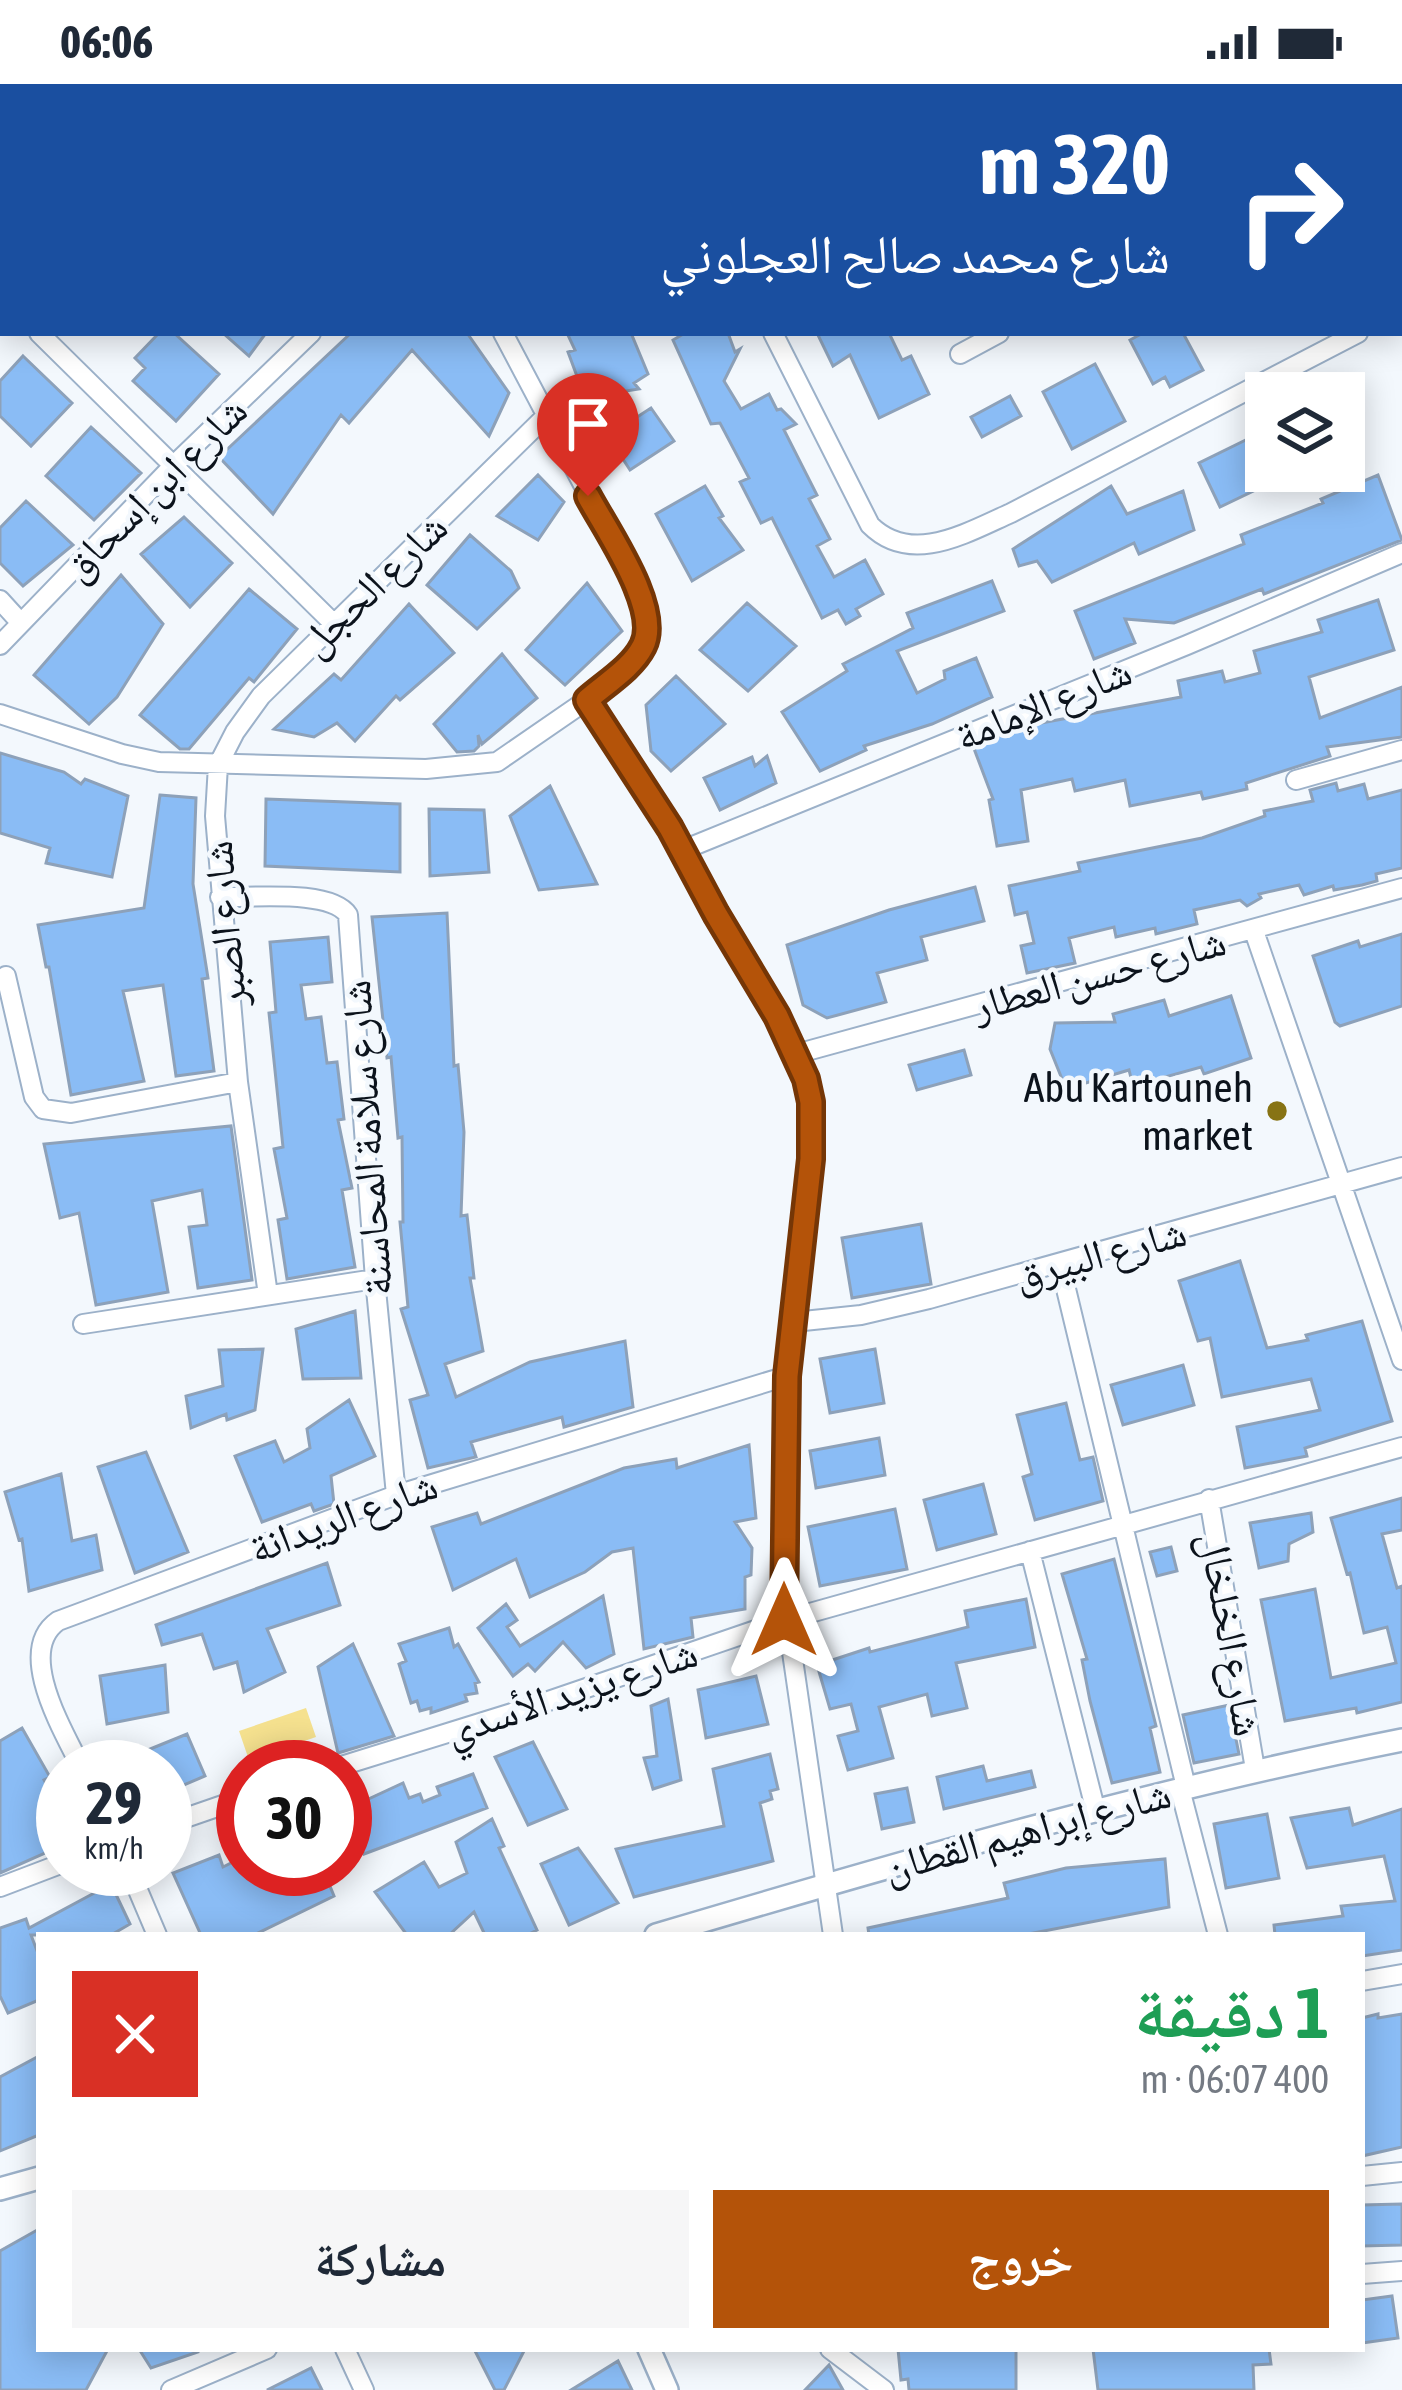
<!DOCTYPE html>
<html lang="ar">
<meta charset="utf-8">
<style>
:root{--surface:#fff;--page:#f6f6f7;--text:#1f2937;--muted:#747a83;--accent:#b45309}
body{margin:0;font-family:"Asap Condensed","Noto Naskh Arabic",sans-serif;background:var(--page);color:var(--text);direction:rtl;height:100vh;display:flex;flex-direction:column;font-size:45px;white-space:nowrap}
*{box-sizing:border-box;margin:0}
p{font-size:39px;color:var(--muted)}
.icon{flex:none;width:66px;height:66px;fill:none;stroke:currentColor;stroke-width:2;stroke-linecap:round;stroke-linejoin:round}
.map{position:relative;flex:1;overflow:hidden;direction:ltr}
.details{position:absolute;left:36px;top:1848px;width:1329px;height:420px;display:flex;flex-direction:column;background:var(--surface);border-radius:0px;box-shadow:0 6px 30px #0003;direction:rtl}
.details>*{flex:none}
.guide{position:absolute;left:0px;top:0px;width:1404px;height:252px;box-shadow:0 6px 30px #0003;direction:rtl;background:#1a4fa0;color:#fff;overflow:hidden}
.tools{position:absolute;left:1245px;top:288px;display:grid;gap:24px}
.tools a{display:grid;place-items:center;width:120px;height:120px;border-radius:0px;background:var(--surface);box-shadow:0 6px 30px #0003;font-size:60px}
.speed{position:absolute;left:36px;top:1656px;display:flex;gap:24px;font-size:60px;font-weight:700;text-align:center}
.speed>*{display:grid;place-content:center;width:156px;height:156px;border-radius:50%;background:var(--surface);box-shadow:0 6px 30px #0003;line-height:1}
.speed small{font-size:30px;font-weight:400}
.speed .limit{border:18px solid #d22;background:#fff;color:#111}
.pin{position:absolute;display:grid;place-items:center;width:102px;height:102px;color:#fff;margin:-123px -51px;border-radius:50% 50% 50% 0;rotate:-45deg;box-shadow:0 0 12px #0007}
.pin .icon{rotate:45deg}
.me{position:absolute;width:132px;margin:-66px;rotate:0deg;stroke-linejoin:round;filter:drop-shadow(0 0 9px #0008)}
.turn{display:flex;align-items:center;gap:42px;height:252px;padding:0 36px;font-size:54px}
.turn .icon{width:156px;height:156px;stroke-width:2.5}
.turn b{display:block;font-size:84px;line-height:102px}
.round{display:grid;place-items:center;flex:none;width:126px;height:126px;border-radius:0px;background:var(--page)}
.summary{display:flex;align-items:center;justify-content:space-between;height:204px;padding:0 36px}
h1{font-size:72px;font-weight:700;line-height:90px;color:#1e9e55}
.button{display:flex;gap:24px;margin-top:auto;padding:24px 36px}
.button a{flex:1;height:138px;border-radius:0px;background:var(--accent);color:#fff;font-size:48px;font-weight:700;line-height:138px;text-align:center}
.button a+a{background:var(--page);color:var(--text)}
.status{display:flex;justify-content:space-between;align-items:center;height:84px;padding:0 60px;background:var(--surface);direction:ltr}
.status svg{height:33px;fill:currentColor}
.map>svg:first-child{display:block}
.green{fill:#f5e18f}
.building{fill:#8abcf5;stroke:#8da1b9;stroke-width:3}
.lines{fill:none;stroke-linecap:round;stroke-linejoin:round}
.minor-casing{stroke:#9cb1c9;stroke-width:22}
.tertiary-casing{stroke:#9cb1c9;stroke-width:26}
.minor{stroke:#fff;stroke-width:18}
.tertiary{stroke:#fff;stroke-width:21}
.route-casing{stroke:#753606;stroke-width:30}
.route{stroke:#b45309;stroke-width:21}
.poi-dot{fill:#877314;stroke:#f3f8fd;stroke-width:4.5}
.labels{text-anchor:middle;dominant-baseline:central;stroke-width:9;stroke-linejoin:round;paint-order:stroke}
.street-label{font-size:42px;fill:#0c131c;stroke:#f3f8fd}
.poi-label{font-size:42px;fill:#0c131c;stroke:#f3f8fd;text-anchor:end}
</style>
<div class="status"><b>06:06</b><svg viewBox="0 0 49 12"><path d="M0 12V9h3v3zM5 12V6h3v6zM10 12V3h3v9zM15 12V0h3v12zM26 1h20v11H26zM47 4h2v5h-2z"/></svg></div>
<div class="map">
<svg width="1402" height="2306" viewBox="0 0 1402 2306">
<rect width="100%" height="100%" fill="#f3f8fd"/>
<path class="green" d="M306,1624l10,29 -67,23 -10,-29z"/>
<path class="building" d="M159,249h15l45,41 -43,47 -43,-40 12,-13 -10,-10z
M223,249h43l-17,23z
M351,249h116l42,60 -20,43 -77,-86 -63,73 -8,-8 -68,99 -54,-57z
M567,249h64l17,41 -14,9 5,6 -39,6 -6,-18 -13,10 -13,-35 7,-2z
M685,249h43l7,19 5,-3 -16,32 17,28 28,-15 8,16 4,-1 15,15 -12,6 33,65 -8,4 21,40 -13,7 17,31 31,-17 18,34 -27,15 4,7 -14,8 -8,-14 -16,8 -50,-100 -11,5 -21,-41 9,-4 -29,-55 -9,1 -38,-84z
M817,249h72l13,27 9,-4 18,38 -50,24 -29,-63 -17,11z
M1143,249h40l20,37 -33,17 -5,-10 -12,7 -23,-44z
M23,272l49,47 -41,43 -31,-30v-35z
M1095,280l30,57 -53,28 -29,-57z
M1010,312l11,20 -39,21 -11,-20z
M651,324l23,33 -44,29 -22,-34z
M91,343l50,46 -47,47 -48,-44z
M1258,350l8,17v20h29l-75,36 -21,-44z
M538,391l26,27 -26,38 -41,-24z
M1378,391l24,65 -138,54 -2,-5 -88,34 -49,-4 10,24 -41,16 -19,-48 169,-67 -3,-9 82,-32 -2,-4z
M705,402l18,30 -4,2 24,32 -51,31 -36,-67z
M1111,402l16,28 56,-23 11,39 -55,24 -5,-11 -82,39 -15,-21 -18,5 -6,-17z
M26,417l47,44 -50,41 -23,-23v-35z
M184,433l48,46 -42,44 -49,-53z
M470,451l41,36 8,17 -42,41 -50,-44z
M121,491l42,49 -46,73 -28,27 -55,-49z
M992,497l12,30 -107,40 20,42 28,-14 -1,-8 32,-13 16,39 -60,27 -68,22 2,4 -46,21 -38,-59 65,-41 -4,-7 70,-36 -6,-15z
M587,499l35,48 -57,54 -39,-35z
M249,505l48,40 -43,53 -5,-4 -60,71h-9l-40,-34z
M1378,516l16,50 -85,27 11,41 82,-31v50l-75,10 3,9 -84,27 1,6 -44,10 -2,-7 -71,14 -5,-26 -50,11 -3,-12 -51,11 7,51 -31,5 -8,-46 4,-1 -20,-53 52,-20 156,-29 -3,-16 44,-10 3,11 35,-9 -6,-22 68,-19 -4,-12z
M747,519l49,43 -48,45 -48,-41z
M409,520l45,49 -54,47 -4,-4 -41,45 -18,-18 -23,14 -40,-8 60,-55 7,6z
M502,570l35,44 -55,46 -4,-9 1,11 -5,5 -17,1 -23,-28z
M676,592l49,48 -54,47 -20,-20 -5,-46z
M0,669l64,19 17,12 4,-5 43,17 -16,81 -66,-14 4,-15 -50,-15z
M767,672l9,27 -56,27 -16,-32 48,-21 3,9z
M1336,699l2,8 26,-7 4,15 34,-9v78l-26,6 1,7 -15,4 -28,5 -1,-4 -29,9 -5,-10 -40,9 2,4 -14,8 -7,-6 -46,10 3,14 -41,10 -1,-6 -39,9 -2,-10 -45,11 6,25 -48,10 -6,-27 13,-3 -7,-31 -12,3 -6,-29 71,-15 -2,-8 124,-25 63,-22 -1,-5 49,-10 -3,-11z
M550,702l47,98 -58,6 -29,-74z
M160,711l36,3 -3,86 15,94 -6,1 12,92 -38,5 -13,-91 -40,6 21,90 -73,14 -22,-128h-3l-8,-42 106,-17z
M266,715l134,5v68l-135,-6z
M429,725l55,1 5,62 -59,4z
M975,803l9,34 -63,16 6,23 -50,13 9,29 -59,16 -24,-13 -16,-60 102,-35z
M447,829l7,153 4,-1 6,67 -3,84 6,-1 7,63h-4l13,73 -38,13 11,33 74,-35 95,-21 8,66 -69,20 -2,-10 -91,25 5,15 -48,11 -18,-68 18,-5 -27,-86 7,-2 -8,-85h3l-1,-85 -4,1 -7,-81 -4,1 -15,-141z
M1402,850v72l-62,20 -5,-4 -22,-66 45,-15 2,6z
M328,853l4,45 -31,3 5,34 15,-2 6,46 10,-1 7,57 -6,1 14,68 -10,2 13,77 -68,12 -9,-59 9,-2 -13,-69 9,-2 -14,-134 7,-1 -6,-70z
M1231,912l20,62 -47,16 -3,-7 -68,19 -4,-16 -63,19 -16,-40 5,-26 60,-1 -2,-8 51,-14 5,16z
M964,966l7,25 -54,15 -8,-25z
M231,1042l21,154 -54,8 -9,-61 18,-2 -5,-35 -50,11 16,91 -72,13 -17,-92 -19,5 -16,-74z
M921,1140l10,60 -79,14 -10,-60z
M1240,1177l27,87 41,-8 -2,-5 56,-14 30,100 -87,27 2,8 -62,12 -8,-41 83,-17 -9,-31 -89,18 -12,-59 -12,3 -19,-60z
M355,1227l6,67 -58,1 -7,-50z
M263,1265l-8,61 -28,10 -1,-6 -35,14 -5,-32 37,-10 -4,-36z
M875,1265l9,54 -54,10 -10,-54z
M1183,1281l11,40 -71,20 -12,-40z
M349,1316l26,56 -44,20 3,28 -20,7 -3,-7 -49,18 -27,-66 40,-15 9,21 26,-14 -3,-19z
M1066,1319l14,57 13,-3 10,44 -68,19 -12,-43 9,-3 -15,-59z
M879,1354l6,37 -69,13 -6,-37z
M749,1361l7,73 -21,4 17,26 -1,27 -6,2v32l-54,9 2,19 -49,12 -11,-101 -21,4 -27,20 -55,25 -14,-38 -63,31 -21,-63 45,-14 4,11 143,-56 52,-9 1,9z
M146,1368l42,100 -53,21 -37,-106z
M61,1390l11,67 24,-6 6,35 -73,21 -7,-52 -3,1 -14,-48z
M983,1400l13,50 -59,16 -13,-50z
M1402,1414v32l-20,4 15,54 5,-2v116l-45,11 -1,-5 -71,13 -24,-121 54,-11 16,89 65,-15 -9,-36 -23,6 -14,-60 -3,1 -16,-56z
M895,1425l12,60 -87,17 -12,-59z
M1311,1429l2,19 -24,12 -1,17 -29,7 -9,-45z
M1171,1463l6,24 -20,5 -7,-24z
M1114,1475l42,167 -6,2 10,44 -48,11 -22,-82 -8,-41 5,-1 -25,-85z
M327,1479l13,42 -73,24 18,43 -41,20 -7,-30 -23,7 -12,-35 -40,11 -6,-20z
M603,1512l11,58 -28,14 -23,-26 -28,29 -7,-7 -15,12 -35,-48 28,-24 11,16 -10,7 13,19z
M1026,1515l9,48 -79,16 11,45 -35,8 -5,-22 -48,13 14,51 -45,12 -10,-34 20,-5 -7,-27 -21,5 -13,-44 52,-17 1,4 98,-25 -3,-16z
M449,1544l5,19 4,-3 21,38 -4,1 2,10 -12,2 2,6 -36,12v-5l-11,3 -3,-10 -6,2 -12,-39 7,-3 -7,-17z
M353,1560l41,92 -56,17 -20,-86z
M165,1581l3,47 -61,12 -7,-48z
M756,1592l12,48 -62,14 -8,-48z
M668,1615l13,81 -28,9 -9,-31 13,-2 -6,-50z
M1229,1621l10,49 -45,9 -11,-48z
M22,1644l28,49 -6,3 19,36v29l-63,28v-132z
M187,1650l18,42 -40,17v-26h-59z
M533,1658l34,67 -39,16 -33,-68z
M770,1670l8,35 -8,2 2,8 -12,4 13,58 -139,36 -18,-48 108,-23 -11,-57z
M983,1682l4,15 44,-10 4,16 -91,22 -7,-32z
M473,1690l14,34 -123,46 -19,-44 58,-27 6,15 11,-4 3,8 17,-7 -3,-8z
M907,1704l7,34 -32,7 -7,-35z
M1349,1724l4,17 49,-16v141l-40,6v-21h-87l-1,-10 69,-9 -2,-10 54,-5 -11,-45 -77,12 -16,-50z
M1267,1730l12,64 -53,10 -12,-64z
M492,1735l12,27 -5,2 38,82 -10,5h-42l-11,-23 -25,23h-42l-32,-43 49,-30 15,25 28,-14 -11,-31z
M578,1764l40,55 -49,22 -28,-61z
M219,1771l4,12 20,-10v12h65l5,12 12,-7 9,22 -80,39h-53l-28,-62z
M1165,1775l4,48 -146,28h-154l-1,-7 140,-30 -4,-15 62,-15z
M111,1800l19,40 -19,11h-80l8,21v44l-31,13 -8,-17v-68l26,-9 3,9z
M1378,1930v4l24,-4v133l-40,9v-138z
M39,1972v79l-39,16v-74z
M1402,2120v41l-40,1v-41z
M39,2145v120h69l-22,41h-86v-139z
M1392,2212l6,42 -36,5v-43z
M139,2265h59v3l-47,16z
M474,2265h51l-21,41h-9z
M898,2265h118v41h-107l-1,-11 -7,1z
M1093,2265h176l2,15 -18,1 1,25h-156z
M618,2277l14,29h-61z
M829,2281l14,25h-38z
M311,2284l11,22h-55z"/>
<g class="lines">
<g class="minor-casing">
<path id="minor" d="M95,0l3,3
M374,0l1,3
M648,0l2,3
M811,3l6,-3
M1151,3l6,-3
M1401,7l1,-1
M0,211l3,3
M1401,227h1
M39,249l294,290
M773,249l97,192c41,41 96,8 141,-12l347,-180
M960,270l39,-21
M0,516l20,22
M0,561l173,-179 138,-133
M587,616l70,107 120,209 19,38 15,48v57l-24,217 -3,221 49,338
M0,630l122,40 37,8 267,7 71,-7 90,-62 56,-52 5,-30 -13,-35 -132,-250
M1296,696l106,-30
M683,766l504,-205 215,-92
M220,813c31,1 111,-8 128,18l27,364 21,216
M1254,847l148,429
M6,892l28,121 9,12 28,4 167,-31
M796,970l606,-166
M1060,1180l126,523
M268,1211l-30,-213 -23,-266 3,-51 17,-33 26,-36 284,-279
M794,1238l67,-7 68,-16 473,-132
M83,1240l292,-45
M1209,1415l46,270
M1030,1467l66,261
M81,1683c-18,-37 -66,-116 -23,-146l338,-126 391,-119
M338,1683l190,-59 257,-88 617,-173
M1180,1705l38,146
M165,1741l78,-27
M129,1785l28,66
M0,1803l63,-24
M1362,1897l40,-7
M1362,2092l40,-4
M1362,2190l40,-3
M345,2265l19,41
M830,2265l54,41
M171,2306l96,-41"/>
</g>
<g class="tertiary-casing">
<path id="tertiary" d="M656,1851c246,-73 494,-145 746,-195
M0,2105l39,-11
M649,2265l18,41"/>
</g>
<use href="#minor" class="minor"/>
<use href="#tertiary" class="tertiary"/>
</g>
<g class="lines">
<g class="route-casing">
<path id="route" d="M588,412c18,34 74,113 55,150 -11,22 -38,38 -56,54l83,128 46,86 61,102 29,63 5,23v57l-24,217 -3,244"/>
</g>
<use href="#route" class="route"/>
</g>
<circle class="poi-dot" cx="1277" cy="1027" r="12"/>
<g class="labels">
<g class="street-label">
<text transform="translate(154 404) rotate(-45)">شارع ابن إسحاق</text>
<text transform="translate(373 500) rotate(-44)">شارع الحجل</text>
<text transform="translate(1043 619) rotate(-22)">شارع الإمامة</text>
<text transform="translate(224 840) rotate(-95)">شارع الصبر</text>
<text transform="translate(1099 889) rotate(-15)">شارع حسن العطار</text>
<text transform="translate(366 1054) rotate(-94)">شارع سلامة المحاسنة</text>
<text transform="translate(1100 1169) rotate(-15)">شارع البيرق</text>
<text transform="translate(343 1432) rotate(-20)">شارع الريدانة</text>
<text transform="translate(1232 1550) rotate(80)">شارع الخلخال</text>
<text transform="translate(571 1607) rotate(-18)">شارع يزيد الأسدي</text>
<text transform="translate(1027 1746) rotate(-15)">شارع إبراهيم القطان</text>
</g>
<g class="poi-label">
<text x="1253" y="1003">Abu Kartouneh<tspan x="1253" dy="48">market</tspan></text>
</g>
</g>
</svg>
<div class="tools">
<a><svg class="icon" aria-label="layers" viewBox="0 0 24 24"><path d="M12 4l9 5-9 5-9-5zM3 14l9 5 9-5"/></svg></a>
</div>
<div class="speed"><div>29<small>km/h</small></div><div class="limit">30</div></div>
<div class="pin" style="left:588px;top:412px;background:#d93025"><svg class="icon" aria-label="arrive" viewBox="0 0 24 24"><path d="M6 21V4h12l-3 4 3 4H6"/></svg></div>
<svg class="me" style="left:784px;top:1536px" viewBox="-20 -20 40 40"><path d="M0-17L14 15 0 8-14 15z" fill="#b45309" stroke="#fff" stroke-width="4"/></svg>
<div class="guide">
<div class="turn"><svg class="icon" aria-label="right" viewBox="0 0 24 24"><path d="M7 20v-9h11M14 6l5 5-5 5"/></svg><div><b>320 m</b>شارع محمد صالح العجلوني</div></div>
</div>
<section class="details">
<div class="summary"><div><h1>1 دقيقة</h1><p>400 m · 06:07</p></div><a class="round" style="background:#d93025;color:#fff"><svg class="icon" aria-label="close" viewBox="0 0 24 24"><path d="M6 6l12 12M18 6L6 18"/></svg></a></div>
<div class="button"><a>خروج</a><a>مشاركة</a></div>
</section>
</div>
